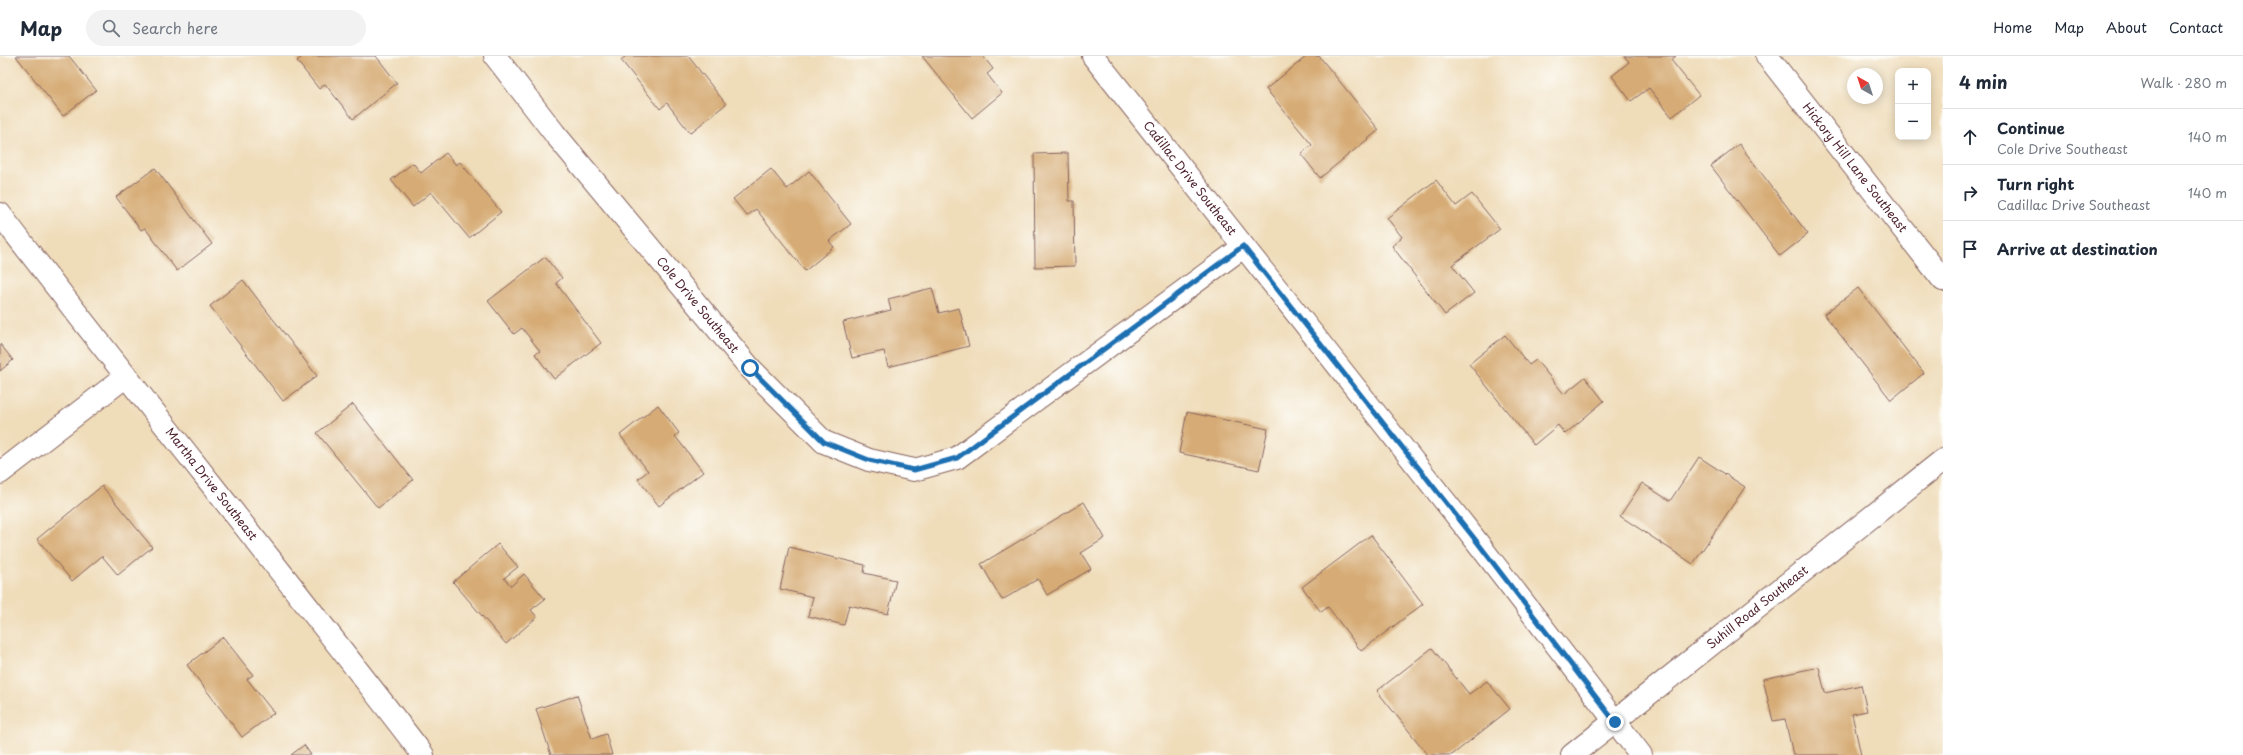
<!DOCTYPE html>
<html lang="en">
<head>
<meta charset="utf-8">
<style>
	body { margin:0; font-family:"Playpen Sans",sans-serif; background:#f2f2f3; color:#1f2937 }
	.controls { position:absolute; right:12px; top:12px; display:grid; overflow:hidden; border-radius:8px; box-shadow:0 2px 10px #0003 }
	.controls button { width:36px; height:36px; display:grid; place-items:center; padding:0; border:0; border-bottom:1px solid #e0e1e3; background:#fff; color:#1f2937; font:20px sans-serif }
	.compass { position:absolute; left:1847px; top:12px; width:36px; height:36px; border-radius:50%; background:#fff; box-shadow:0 2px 10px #0003; rotate:321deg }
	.stop { position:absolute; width:12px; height:12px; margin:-9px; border:3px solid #1f6fb2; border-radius:50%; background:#fff }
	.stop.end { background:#1f6fb2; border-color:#fff; box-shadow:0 1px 4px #0008 }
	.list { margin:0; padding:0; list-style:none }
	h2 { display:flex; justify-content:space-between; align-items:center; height:52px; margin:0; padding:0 16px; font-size:17px }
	h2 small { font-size:13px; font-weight:400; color:#747a83 }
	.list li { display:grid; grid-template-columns:26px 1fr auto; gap:12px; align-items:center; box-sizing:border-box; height:56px; padding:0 16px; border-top:1px solid #e0e1e3 }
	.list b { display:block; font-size:15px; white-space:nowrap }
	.list p { margin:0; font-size:13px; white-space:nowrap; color:#747a83 }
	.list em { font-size:13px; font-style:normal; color:#747a83 }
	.icon { flex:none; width:22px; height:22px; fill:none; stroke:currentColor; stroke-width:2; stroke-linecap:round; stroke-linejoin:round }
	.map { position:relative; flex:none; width:1943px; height:699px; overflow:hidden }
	header { display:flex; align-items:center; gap:24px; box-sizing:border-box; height:56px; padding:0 20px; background:#fff; border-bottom:1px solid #e0e1e3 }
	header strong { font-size:19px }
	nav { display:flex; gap:22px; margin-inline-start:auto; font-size:14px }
	.search { width:280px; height:36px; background:#f2f2f3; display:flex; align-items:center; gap:10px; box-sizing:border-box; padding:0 14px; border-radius:22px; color:#747a83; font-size:15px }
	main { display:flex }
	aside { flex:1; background:#fff }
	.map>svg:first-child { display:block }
</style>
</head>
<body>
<header>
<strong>Map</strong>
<div class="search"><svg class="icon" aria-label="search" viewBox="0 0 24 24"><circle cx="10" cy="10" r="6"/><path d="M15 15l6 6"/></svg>Search here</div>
<nav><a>Home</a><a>Map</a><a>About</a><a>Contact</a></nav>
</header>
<main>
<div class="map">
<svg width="1943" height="699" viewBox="0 0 1943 699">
	<rect width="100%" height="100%" fill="#fdfcf7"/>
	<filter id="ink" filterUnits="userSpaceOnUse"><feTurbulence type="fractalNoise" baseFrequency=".025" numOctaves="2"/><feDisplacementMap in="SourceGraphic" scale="8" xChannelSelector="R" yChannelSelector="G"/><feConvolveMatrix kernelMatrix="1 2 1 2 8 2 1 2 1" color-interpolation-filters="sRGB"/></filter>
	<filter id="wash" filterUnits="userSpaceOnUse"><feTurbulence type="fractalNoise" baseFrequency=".012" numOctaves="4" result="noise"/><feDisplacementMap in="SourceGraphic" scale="16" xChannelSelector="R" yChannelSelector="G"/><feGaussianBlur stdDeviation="0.9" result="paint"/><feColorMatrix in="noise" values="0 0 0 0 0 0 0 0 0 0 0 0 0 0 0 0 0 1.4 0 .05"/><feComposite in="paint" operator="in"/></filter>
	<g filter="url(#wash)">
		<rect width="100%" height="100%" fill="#efdcb9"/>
		<g id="blocks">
			<g fill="#d6ab75">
				<polygon points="16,0 69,0 96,34 63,60"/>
				<polygon points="303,0 376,0 397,27 353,63 325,28 319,33 297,5"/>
				<polygon points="626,0 688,0 726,48 690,77 667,47 660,53 621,4"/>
				<polygon points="922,0 983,0 993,13 987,18 1002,37 972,62"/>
				<polygon points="1307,0 1319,0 1379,74 1320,122 1301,98 1312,89 1266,33"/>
				<polygon points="1624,0 1676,0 1671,4 1699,39 1672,61 1649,32 1631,45 1612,20 1629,6"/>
				<polygon points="1739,88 1808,178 1780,200 1711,110"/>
				<polygon points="446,97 456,109 460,106 501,156 469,182 431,136 413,151 391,124 413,107 421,117"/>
				<polygon points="1068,97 1069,145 1074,145 1075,210 1035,211 1034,98"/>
				<polygon points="155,112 212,188 177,215 145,172 141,174 116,141"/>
				<polygon points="771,113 787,133 809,115 851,168 829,185 834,191 805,215 756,153 747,160 733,143"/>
				<polygon points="1436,124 1456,150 1472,138 1500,173 1452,209 1474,237 1445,259 1392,190 1402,181 1387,162"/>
				<polygon points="545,201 562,222 556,227 601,287 554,323 535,298 540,295 522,272 514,278 488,245"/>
				<polygon points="243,224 317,320 283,345 210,250"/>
				<polygon points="932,232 939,257 959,252 969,290 888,311 884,295 852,302 843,266 891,254 888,243"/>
				<polygon points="1858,232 1924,317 1891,344 1824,258"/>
				<polygon points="1505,279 1529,309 1536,304 1564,338 1585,321 1604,345 1565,378 1558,369 1534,389 1469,308"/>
				<polygon points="0,288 13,304 0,315"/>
				<polygon points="353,348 413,424 378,452 317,377"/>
				<polygon points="658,349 679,377 675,380 703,416 659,450 638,423 648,415 620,379"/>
				<polygon points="1187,356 1268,373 1259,414 1179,397"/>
				<polygon points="1699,401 1745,431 1693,508 1620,460 1642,427 1670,445"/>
				<polygon points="102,430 152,491 118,519 102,500 72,525 37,483"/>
				<polygon points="1084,446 1105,482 1081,497 1091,513 1047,539 1038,523 1002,544 981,508"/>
				<polygon points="1371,479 1423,548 1361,595 1328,551 1321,556 1302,531"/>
				<polygon points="498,488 518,511 504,522 511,530 524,518 545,543 531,554 537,561 506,588 453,526"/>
				<polygon points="789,491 865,509 864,517 896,524 888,558 849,549 844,569 808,560 813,541 780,533"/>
				<polygon points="223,581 253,619 247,623 274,657 242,681 187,609"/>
				<polygon points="1432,592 1469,638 1487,625 1510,653 1452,699 1428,699 1377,635"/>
				<polygon points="1819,611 1825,637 1861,629 1867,655 1852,658 1861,699 1793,699 1785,663 1773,665 1763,623"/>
				<polygon points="577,639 592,683 606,678 612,699 551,699 536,653"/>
				<polygon points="304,689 311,699 291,699"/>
			</g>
		</g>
	</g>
	<g filter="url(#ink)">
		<use href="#blocks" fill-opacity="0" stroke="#84615d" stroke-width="1"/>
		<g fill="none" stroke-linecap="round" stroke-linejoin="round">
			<g stroke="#84615d" stroke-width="24">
				<g id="street">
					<path id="s1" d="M 495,0 L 555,78 L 750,312 L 824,386 L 869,404 L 914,414 L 957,402 L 1243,191"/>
					<path id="s2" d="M 1093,0 L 1474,482 L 1641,699"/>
					<path id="s3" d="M 0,158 C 139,340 284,517 423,699"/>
					<polyline points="0,417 125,321"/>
					<path id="s4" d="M 1572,699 L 1943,404"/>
				</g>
			</g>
			<g stroke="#84615d" stroke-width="24">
				<g id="secondary">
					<path id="s5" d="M 1767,0 L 1943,224"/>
				</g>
			</g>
			<use href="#street" stroke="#fff" stroke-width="22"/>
			<use href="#secondary" stroke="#fff" stroke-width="22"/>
		</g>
	</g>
	<g fill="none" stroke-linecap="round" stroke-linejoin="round" filter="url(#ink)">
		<polyline stroke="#1f6fb2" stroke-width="5" points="750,312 824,386 869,404 914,414 957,402 1243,190 1474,482 1615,666"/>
	</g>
	<g text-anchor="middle" stroke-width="3" stroke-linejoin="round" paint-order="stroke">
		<g font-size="12" fill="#4a1f2b" stroke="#fdfcf7">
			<text dy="4" stroke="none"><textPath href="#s5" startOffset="142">Hickory Hill Lane Southeast</textPath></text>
			<text dy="4" stroke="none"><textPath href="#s2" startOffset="156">Cadillac Drive Southeast</textPath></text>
			<text dy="4" stroke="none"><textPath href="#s1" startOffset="321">Cole Drive Southeast</textPath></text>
			<text dy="4" stroke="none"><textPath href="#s3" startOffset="343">Martha Drive Southeast</textPath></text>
			<text dy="4" stroke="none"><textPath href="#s4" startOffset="237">Suhill Road Southeast</textPath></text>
		</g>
	</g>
</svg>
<div class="controls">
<button>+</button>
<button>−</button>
</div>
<svg class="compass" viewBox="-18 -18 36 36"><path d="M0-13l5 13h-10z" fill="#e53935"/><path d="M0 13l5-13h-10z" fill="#747a83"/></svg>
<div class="stop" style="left:750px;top:312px"></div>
<div class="stop end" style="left:1615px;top:666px"></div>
</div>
<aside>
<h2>4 min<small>Walk · 280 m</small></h2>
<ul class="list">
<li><svg class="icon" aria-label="ahead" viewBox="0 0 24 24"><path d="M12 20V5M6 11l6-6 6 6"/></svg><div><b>Continue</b><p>Cole Drive Southeast</p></div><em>140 m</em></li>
<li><svg class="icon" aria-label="right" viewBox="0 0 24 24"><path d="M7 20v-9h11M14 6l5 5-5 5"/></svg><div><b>Turn right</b><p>Cadillac Drive Southeast</p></div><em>140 m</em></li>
<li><svg class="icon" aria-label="arrive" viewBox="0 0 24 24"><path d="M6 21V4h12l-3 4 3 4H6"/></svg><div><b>Arrive at destination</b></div></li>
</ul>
</aside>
</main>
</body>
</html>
